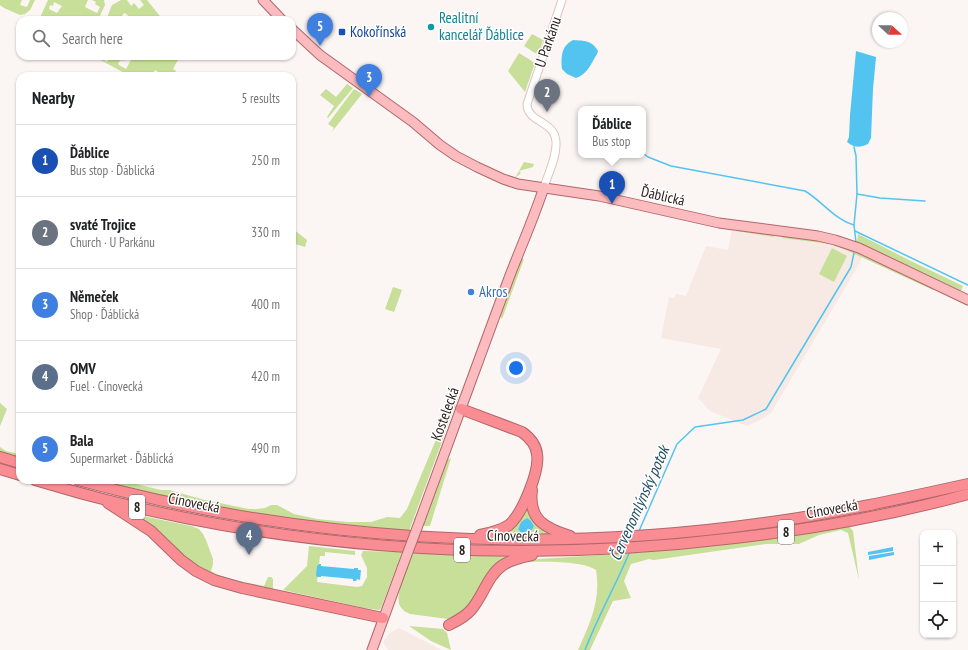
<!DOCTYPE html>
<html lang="en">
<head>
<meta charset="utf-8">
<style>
	body { margin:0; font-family:"PT Sans Narrow",sans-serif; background:#f6f6f6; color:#202124 }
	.controls { position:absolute; right:12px; bottom:12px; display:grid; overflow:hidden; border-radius:8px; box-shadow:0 1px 3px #0004 }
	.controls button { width:36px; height:36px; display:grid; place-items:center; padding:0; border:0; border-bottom:1px solid #e0e0e0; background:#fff; color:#202124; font:20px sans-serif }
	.compass { position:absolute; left:872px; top:12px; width:36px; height:36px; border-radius:50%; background:#fff; box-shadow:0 1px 3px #0004; rotate:111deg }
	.you { position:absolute; left:516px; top:368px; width:14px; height:14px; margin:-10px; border:3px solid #fff; border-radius:50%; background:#1a73e8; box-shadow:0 0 0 6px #1a73e833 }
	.badge { display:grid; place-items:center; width:26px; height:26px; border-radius:50%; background:#db2777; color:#fff; font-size:13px; font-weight:700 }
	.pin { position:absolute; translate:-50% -33px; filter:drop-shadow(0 1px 2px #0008) }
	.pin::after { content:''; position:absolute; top:21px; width:14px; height:12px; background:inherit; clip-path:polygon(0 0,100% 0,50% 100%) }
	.popup { position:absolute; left:578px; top:106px; width:68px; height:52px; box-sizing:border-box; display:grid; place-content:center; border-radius:8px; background:#fff; filter:drop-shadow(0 1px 3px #0005); font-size:13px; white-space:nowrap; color:#757577 }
	.popup b { font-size:15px; color:#202124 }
	.popup::after { content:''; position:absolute; left:50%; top:100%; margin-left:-8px; border:8px solid transparent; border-top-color:#fff }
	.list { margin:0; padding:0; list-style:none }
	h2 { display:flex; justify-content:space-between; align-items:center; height:52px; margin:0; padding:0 16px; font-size:17px }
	h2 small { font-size:13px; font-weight:400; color:#757577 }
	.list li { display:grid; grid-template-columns:26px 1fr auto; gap:12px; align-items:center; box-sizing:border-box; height:72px; padding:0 16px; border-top:1px solid #e0e0e0 }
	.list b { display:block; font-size:15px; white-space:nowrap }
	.list p { margin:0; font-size:13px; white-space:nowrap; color:#757577 }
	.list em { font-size:13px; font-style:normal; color:#757577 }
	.icon { flex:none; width:22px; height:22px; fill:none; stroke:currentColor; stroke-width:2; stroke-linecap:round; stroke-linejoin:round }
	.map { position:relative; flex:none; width:968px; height:650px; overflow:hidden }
	.search { position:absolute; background:#fff; box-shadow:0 1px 3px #0004; left:16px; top:16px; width:280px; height:44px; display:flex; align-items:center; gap:10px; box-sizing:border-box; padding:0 14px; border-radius:12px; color:#757577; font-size:15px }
	.panel { position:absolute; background:#fff; box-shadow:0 1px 3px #0004; left:16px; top:72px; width:280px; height:412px; border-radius:12px }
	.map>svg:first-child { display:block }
</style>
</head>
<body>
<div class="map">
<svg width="968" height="650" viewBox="0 0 968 650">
	<rect width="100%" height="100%" fill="#fbf6f4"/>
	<g fill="#f7e9e4">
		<polygon points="732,228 838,243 864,253 858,266 771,413 760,420 747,426 710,411 698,398 721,349 661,338 669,297 674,298 676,294 686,296 706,246 728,250"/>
		<polygon points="399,628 442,650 388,650 383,642 390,633"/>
	</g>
	<g fill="#c7df98" fill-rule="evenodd">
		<polygon points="0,0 22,0 20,5 27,7 30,0 35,0 30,10 25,14 20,15 4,8 0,5"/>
		<path d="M 48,0 L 88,0 L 85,7 L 97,13 L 100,7 L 95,4 L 96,2 L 92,0 L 104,0 L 105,5 L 98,20 L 39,20 ZM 54,2 L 62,6 L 57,13 L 49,9 L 50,5 L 53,6 Z"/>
		<polygon points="121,0 127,0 131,6 134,3 139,9 144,5 140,0 147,0 163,20 130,20 126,18 128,15 124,13 119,20 106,20 112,5"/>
		<polygon points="532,34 543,40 539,53 535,53 524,46"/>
		<polygon points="519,53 535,63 525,92 508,71"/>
		<path d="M 93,56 L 97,56 L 107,62 L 110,56 L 184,56 L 183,59 L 179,58 L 173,69 L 176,71 L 173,76 L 161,76 L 162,74 L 155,70 L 151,76 L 130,76 ZM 126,57 L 131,60 L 126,69 L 119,65 L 118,63 L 121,60 L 124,61 Z"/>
		<polygon points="347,84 353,88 328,118 327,117 334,106 320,95 326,89 336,97"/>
		<polygon points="354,89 362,94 331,133 334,128 328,124"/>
		<polygon points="524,162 534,164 533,167 519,171 521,173 515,178"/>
		<polygon points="293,229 307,240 305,247 292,243"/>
		<polygon points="737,230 773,234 774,237 736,231"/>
		<polygon points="858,234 913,262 963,286 961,291 857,242"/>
		<polygon points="785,235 829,242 830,244 782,238"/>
		<polygon points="838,243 935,287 933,290 835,245"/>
		<polygon points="832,248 847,256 834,282 819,274"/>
		<polygon points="521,258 524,259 502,319 499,314"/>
		<polygon points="393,287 402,290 394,312 385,309"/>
		<path d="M 458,398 L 409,531 C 365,526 321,522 276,517 C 216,509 156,495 97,480 L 119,480 L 161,490 L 169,490 L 205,500 L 249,509 L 257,509 L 265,508 L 271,505 L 277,505 L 294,514 L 317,519 L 348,522 L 371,522 L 387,517 L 400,518 L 407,509 L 450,406 Z"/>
		<polygon points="0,403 7,409 0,426"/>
		<polygon points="0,447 6,451 20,454 20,458 0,452"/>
		<polygon points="451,458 430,526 422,526 447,460"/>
		<path d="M 527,505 L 534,522 L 548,534 L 499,535 ZM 531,521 L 534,526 L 532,530 L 521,533 L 518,529 L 521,522 Z"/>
		<path d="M 138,515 L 191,526 L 199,529 L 203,534 L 206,540 L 213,559 L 213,564 L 211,571 C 222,579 250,583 264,586 L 268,577 L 271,577 L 273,579 L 273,591 L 242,584 L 203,571 L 180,555 Z"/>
		<path d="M 849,526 L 853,531 L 859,580 L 848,533 L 841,530 L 819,535 L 799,544 L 766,544 L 654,560 L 649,559 L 631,564 L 624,581 L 631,598 L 613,601 L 590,650 L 578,650 C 590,623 601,601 596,570 C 580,560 541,562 521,562 L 524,560 L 646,552 L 725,544 Z"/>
		<polygon points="309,546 355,551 355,555 325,552 325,556 320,556 317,582 357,587 362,586 367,577 367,568 361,555 363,551 402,552 381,608 379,610 364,608 283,590 307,566"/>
		<path d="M 414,552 L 500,556 L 507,557 L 492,568 L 468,609 L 458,616 L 448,619 L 410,614 C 406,612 403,611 400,606 C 394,595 409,564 414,552 Z"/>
		<polygon points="409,626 443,629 447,633 451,650 431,641"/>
	</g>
	<g fill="#53c4f0">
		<path d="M 573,40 C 584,41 592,40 598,51 L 597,54 C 592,62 587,75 576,78 L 567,74 L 562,69 C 561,57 561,46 573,40 Z"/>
		<path d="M 856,51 L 876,57 L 873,89 L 871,138 L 868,144 C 859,148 855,148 847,142 L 849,137 L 850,115 Z"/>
		<polygon points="527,518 531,521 534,526 532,530 521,533 518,529 521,522"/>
		<polygon points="893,547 893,551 868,555 868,552"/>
		<polygon points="894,552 894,555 869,560 869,556"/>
		<polygon points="319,564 321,564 321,566 354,569 354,568 358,568 358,570 361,570 360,580 357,579 356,581 353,581 353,579 321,576 321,577 317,577 316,575 317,566"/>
	</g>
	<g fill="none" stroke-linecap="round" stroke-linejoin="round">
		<g stroke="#53c4f0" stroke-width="1.5">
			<polyline points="854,147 856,156 857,194 854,225 856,242"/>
			<path d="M 643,153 L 648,157 L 671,166 L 805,191 C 822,201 835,220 854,225"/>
			<polyline points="857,194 880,198 925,201"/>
			<polyline points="855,231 968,285"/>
			<polyline points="639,531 677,444 695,427 743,420 766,409 851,267 854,253"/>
			<path d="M 585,650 C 598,616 616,585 630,551"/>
		</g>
		<g stroke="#dfc5bc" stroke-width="9">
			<path id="minor" d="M 544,187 C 548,174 557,157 556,142 C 555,120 527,123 527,104 L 562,0"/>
		</g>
		<g stroke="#b1676a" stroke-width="11">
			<g id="major">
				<polyline points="263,0 282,20"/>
				<polyline points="292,29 320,55 413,122 440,145 456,156 477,167 503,179 518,184 599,196 719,223 818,236 835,240 859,248 968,300"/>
				<path d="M 420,520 C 449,442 477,364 506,286 C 518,253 533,221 544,187"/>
				<polyline points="372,650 402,568"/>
			</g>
		</g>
		<g stroke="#b1676a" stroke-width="12">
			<g id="highway">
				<path d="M 461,409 L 522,432 C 529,437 536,445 537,454 C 540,471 522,514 509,525 C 500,531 490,533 480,535"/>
				<polyline points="0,457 20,463"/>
				<polyline points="0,469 20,475"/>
				<path d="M 35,480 C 260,549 502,566 735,538 C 814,529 892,515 968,494"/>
				<path d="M 78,480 C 300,541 535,555 764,523 C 832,514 900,499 968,484"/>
				<path d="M 532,490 C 528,520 545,528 570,536"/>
				<polyline points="108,503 151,531 181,560 196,571 214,580 242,588 383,618"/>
				<path d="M 449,625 C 457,621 465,617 471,610 C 483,596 488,575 503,565 C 512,559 522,557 532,555"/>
			</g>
		</g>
		<use href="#minor" stroke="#fff" stroke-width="7"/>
		<use href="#major" stroke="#fcbbbe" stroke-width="9"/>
		<use href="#highway" stroke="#fa8d93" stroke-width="10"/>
		<g stroke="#b1676a" stroke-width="11" stroke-linecap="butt">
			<polyline id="major-bridge" points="402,568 420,520"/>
		</g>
		<use href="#major-bridge" stroke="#fcbbbe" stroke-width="9"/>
	</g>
	<circle fill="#0f9aa8" stroke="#fff" stroke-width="1.5" cx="431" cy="27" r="4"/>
	<rect fill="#1a4fb4" stroke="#fff" stroke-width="1.5" x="338" y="28" width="8" height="8" rx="2"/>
	<circle fill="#3f7fe0" stroke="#fff" stroke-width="1.5" cx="471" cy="292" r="4"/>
	<g text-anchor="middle" stroke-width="3" stroke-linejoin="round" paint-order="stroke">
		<g fill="#fff" stroke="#6a6461" stroke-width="1">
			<rect x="129" y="495" width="16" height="24" rx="3"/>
			<rect x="778" y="520" width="16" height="24" rx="3"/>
			<rect x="454" y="538" width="16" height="24" rx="3"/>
		</g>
		<g font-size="14" font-weight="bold" fill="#2a211d">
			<text x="137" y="512">8</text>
			<text x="786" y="537">8</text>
			<text x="462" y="555">8</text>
		</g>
		<g font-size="15" fill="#0d838f" stroke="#fff" text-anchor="start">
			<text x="439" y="23">Realitní<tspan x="439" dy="17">kancelář Ďáblice</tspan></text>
		</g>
		<g font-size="15" fill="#164399" stroke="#fff" text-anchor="start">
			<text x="350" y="37">Kokořínská</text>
		</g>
		<g font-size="15" fill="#2a211d" stroke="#fff">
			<text transform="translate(548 42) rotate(-71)" y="5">U Parkánu</text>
			<text transform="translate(663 196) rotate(13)" y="5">Ďáblická</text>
			<text transform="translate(445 414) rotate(-70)" y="5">Kostelecká</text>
			<text transform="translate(194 503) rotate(11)" y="5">Cínovecká</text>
			<text transform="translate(832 509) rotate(-10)" y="5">Cínovecká</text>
			<text transform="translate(513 536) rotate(1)" y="5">Cínovecká</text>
		</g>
		<g font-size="15" fill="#366cbe" stroke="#fff" text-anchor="start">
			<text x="479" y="297">Akros</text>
		</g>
		<g font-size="16" font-style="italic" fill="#215062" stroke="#fff">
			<text transform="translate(639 503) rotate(-66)" y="6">Červenomlýnský potok</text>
		</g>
	</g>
</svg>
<div class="controls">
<button>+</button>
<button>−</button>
<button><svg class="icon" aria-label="locate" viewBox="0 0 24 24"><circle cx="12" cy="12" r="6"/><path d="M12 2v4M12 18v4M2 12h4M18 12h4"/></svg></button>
</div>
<svg class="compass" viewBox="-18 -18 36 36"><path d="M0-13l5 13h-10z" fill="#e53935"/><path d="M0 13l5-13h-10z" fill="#757577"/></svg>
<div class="you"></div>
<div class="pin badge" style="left:612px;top:204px;background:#1a4fb4">1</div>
<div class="popup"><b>Ďáblice</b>Bus stop</div>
<div class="pin badge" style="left:547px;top:112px;background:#6b7280">2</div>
<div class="pin badge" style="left:369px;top:97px;background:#3f7fe0">3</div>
<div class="pin badge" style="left:249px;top:555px;background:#5c6f8a">4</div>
<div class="pin badge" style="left:320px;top:46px;background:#3f7fe0">5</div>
<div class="search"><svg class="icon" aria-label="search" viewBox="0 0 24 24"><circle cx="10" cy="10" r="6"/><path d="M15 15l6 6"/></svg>Search here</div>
<section class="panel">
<h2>Nearby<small>5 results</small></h2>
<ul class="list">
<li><span class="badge" style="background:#1a4fb4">1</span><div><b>Ďáblice</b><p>Bus stop · Ďáblická</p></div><em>250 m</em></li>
<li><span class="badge" style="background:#6b7280">2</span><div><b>svaté Trojice</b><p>Church · U Parkánu</p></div><em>330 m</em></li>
<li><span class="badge" style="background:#3f7fe0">3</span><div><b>Němeček</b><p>Shop · Ďáblická</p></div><em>400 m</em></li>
<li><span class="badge" style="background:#5c6f8a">4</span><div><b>OMV</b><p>Fuel · Cínovecká</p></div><em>420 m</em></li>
<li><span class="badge" style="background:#3f7fe0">5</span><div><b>Bala</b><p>Supermarket · Ďáblická</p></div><em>490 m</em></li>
</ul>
</section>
</div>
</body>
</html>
